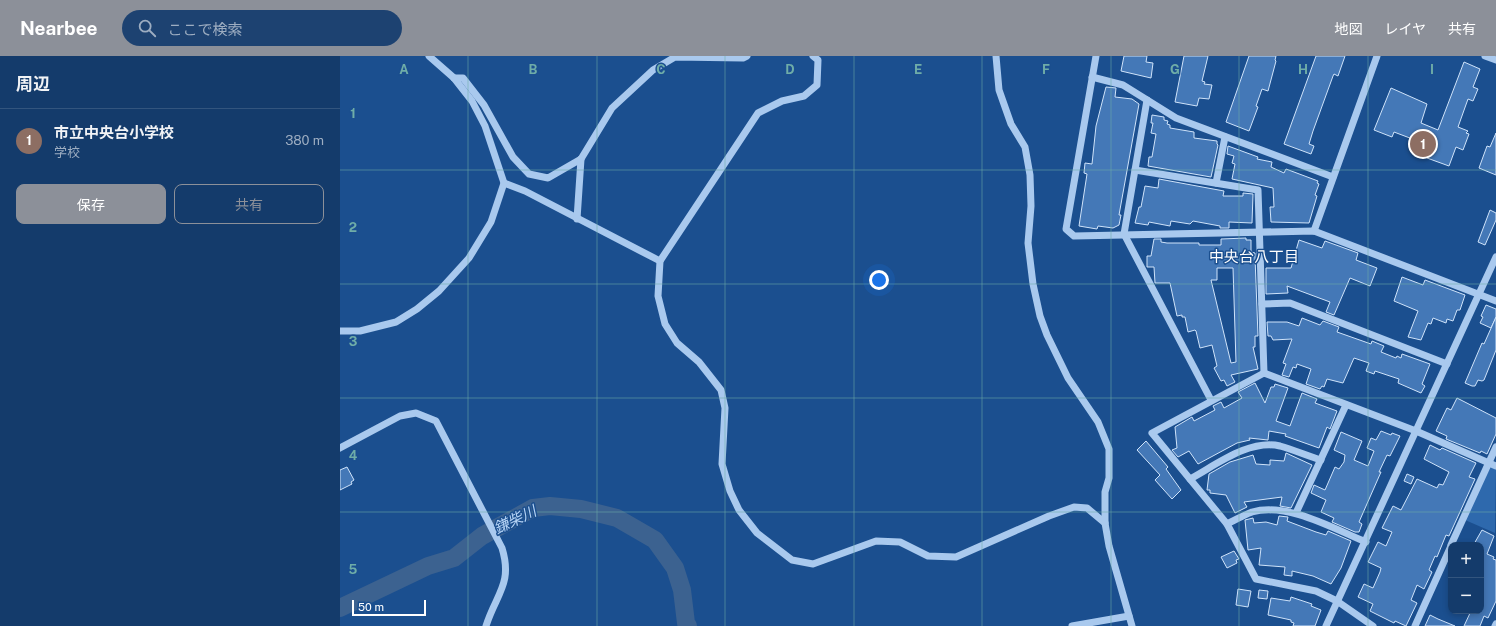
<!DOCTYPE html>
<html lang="ja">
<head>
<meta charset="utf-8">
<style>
	body { margin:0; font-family:"Public Sans","Noto Sans JP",sans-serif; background:#1d4271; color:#f1f3f6 }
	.controls { position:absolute; right:12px; bottom:12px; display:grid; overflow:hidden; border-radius:8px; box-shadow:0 2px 6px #0003 }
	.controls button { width:36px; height:36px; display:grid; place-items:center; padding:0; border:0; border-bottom:1px solid #33557e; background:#143b6b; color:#f1f3f6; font:20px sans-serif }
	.scale { position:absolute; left:12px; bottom:10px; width:74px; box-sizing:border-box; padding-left:4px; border:2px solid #fff; border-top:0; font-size:11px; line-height:14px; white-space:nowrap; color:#fff; -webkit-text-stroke:3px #1b4f8f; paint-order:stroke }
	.you { position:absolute; left:539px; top:224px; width:14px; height:14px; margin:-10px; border:3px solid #fff; border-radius:50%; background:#1a73e8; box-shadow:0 0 0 6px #1a73e833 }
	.badge { display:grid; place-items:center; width:26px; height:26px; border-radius:50%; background:#8c9099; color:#fff; font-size:13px; font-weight:700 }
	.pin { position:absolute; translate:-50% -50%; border:2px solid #fff; box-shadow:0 1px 4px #0006 }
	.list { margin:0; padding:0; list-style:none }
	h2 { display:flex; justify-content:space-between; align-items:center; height:52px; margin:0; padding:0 16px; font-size:17px }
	h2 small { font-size:13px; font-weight:400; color:#9dadc1 }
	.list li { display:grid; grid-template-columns:26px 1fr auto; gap:12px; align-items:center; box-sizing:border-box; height:64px; padding:0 16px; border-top:1px solid #33557e }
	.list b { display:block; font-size:15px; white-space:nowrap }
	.list p { margin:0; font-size:13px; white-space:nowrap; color:#9dadc1 }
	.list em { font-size:13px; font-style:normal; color:#9dadc1 }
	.actions { display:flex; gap:8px; padding:12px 16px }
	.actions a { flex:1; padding:9px 0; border:1px solid #8c9099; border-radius:8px; text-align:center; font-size:14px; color:#8c9099 }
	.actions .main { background:#8c9099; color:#fff }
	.icon { flex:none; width:22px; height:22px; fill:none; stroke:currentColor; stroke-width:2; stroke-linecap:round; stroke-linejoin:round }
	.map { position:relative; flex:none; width:1156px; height:570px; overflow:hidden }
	header { display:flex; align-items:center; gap:24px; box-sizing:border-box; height:56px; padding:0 20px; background:#8c9099; color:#fff }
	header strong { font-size:19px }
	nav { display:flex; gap:22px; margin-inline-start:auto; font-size:14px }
	.search { width:280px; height:36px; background:#1d4271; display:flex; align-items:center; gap:10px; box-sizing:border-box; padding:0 14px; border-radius:22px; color:#9dadc1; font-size:15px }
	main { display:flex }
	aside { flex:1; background:#143b6b }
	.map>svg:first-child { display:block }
</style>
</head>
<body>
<header>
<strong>Nearbee</strong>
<div class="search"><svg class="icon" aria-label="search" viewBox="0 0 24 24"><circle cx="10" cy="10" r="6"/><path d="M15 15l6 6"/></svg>ここで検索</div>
<nav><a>地図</a><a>レイヤ</a><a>共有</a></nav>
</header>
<main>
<aside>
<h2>周辺<small></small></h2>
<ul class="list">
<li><span class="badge" style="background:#8d6e63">1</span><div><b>市立中央台小学校</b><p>学校</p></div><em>380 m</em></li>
</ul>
<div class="actions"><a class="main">保存</a><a>共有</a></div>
</aside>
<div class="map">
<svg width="1156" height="570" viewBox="0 0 1156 570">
	<rect width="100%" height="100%" fill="#1b4f8f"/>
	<polygon fill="#2e69ad" points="1151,410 1156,412 1155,477 1125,464"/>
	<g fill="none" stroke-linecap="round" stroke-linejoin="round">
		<polyline stroke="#3c6290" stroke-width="18" points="0,552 88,510 114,502 142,480 193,452 210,450 241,453 277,462 315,484 335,512 342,534 346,567 348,570"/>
	</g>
	<g fill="#4478b7" stroke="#cfe3fa" fill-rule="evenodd">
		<polygon points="784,0 807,0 806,6 813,7 811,22 781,15"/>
		<polygon points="844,0 868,0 862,25 865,26 864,28 872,29 869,43 859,42 857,50 835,46"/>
		<polygon points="909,0 936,0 935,4 936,5 928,35 922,33 916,50 918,51 909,75 886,66"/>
		<polygon points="976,0 1005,0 998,20 994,18 993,20 973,75 969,88 974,90 971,98 944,88"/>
		<polygon points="1124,6 1140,13 1133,31 1138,33 1133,45 1128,43 1118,71 1128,75 1126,77 1129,78 1123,94 1116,91 1109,110 1087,102 1091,90 1054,76 1052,81 1034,74 1051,32 1087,48 1081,67 1098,74"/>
		<polygon points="766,31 776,32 775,41 792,43 799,48 779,159 781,159 779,169 773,172 758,170 757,173 739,170 747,118 744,117 745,107 752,108 756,70"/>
		<polygon points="812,59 824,61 824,64 828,65 827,68 830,69 830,72 854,76 854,82 877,85 877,88 878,89 871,121 808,110 809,101 812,101 816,78 811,77 813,67 811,67"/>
		<polygon points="1156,77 1156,119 1139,112 1147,90 1150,91"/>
		<polygon points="888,90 918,101 917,103 932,106 931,111 944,117 946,113 978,125 977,127 979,128 975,139 977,140 969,167 931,166 930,151 934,151 933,132 892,123 895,108 892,107 894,100 887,98"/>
		<polygon points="819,123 884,135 883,140 903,140 903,137 913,138 912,167 889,166 889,172 880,172 880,170 853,165 850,168 831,165 830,170 809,166 808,169 795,167 799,151 801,151 805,130 818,132"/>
		<polygon points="1150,154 1156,157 1156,164 1145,189 1138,186"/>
		<path d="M 906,182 L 906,184 L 911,184 L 911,196 L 915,197 L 915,201 L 918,280 L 915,280 L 915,291 L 913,291 L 918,313 L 891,319 L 895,326 L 887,330 L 884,324 L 881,325 L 874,312 L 877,310 L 872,289 L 860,292 L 856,275 L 855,274 L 848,276 L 845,261 L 842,261 L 842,259 L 837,260 L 830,227 L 815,227 L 814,211 L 807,211 L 807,200 L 811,200 L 814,183 L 821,183 L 821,186 L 827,187 L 859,187 L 859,189 L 881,189 L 881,183 ZM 877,212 L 893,212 L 896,306 L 891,307 L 871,224 L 877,224 Z"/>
		<polygon points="959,184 982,192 985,185 1018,197 1016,204 1037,212 1030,230 1010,222 994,259 986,256 990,246 947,230 948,237 926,238 926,212 951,212"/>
		<polygon points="1062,221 1083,229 1085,224 1125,239 1120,254 1117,254 1113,265 1107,263 1106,267 1093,262 1091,268 1088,267 1081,284 1068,281 1078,255 1054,245"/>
		<polygon points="1146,249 1156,253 1156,261 1151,272 1140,267 1143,261 1141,260"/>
		<polygon points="1156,261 1156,294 1144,324 1142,325 1138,324 1135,330 1132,330 1125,327 1142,287 1144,288"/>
		<polygon points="962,262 980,269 983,265 999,271 997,276 1031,288 1032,285 1044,290 1041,296 1056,302 1057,300 1061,302 1062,298 1090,308 1082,328 1085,330 1081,337 1058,327 1059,323 1035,315 1034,318 1026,315 1029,307 1014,302 1003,327 987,323 984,331 982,330 980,333 966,328 971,313 957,308 956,312 953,311 949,321 942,319 946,308 943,307 952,283 933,284 931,280 928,280 927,266 947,266 959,270"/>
		<polygon points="915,327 925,347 931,331 934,331 935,328 948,332 936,365 950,370 962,337 977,343 975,347 997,355 990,373 987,371 979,392 945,380 946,378 929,375 928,384 909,382 910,384 897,387 858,408 849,395 838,401 832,394 837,392 835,371 852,361 854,365 875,354 873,350 881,346 884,352 902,342 898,336"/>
		<polygon points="1117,342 1156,362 1156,378 1147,398 1141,395 1140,397 1106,383 1107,380 1096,375 1107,352 1111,354"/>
		<polygon points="1041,375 1051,379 1052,377 1060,380 1050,400 1047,399 1039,416 1041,416 1019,466 1022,468 1019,476 1015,476 992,466 994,462 981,456 986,444 971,437 974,429 985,434 995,411 999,413 1004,406 1005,399 994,394 1001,376 1022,385 1014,404 1028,410 1034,395 1027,392 1031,382 1036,384"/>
		<polygon points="806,385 828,411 826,413 841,434 832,443 815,424 820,419 797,394"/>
		<polygon points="1090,389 1100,394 1102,392 1136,407 1129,421 1135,423 1109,480 1106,479 1097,501 1095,500 1089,514 1092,516 1084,533 1077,529 1071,544 1077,547 1066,570 1055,565 1054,567 1030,555 1033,548 1018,541 1024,528 1033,532 1040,516 1041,512 1028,506 1038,486 1046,490 1052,476 1042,472 1053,450 1061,454 1077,423 1097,432 1099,428 1103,429 1109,416 1084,403"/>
		<polygon points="946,397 972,409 951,452 940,450 942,441 904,446 907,451 895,457 886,439 870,437 870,434 867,434 869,418 890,406 913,399 916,408 930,409 930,404 944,405"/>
		<polygon points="7,411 14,424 11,426 12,428 0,434 0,414"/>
		<polygon points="1067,418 1074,421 1071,428 1064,425"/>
		<polygon points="939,460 948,461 947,465 976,476 986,479 988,475 1011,485 1001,512 991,528 973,520 952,515 952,520 944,519 945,511 919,509 921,492 908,494 905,464 913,462 914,467 926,466 937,469"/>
		<polygon points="1142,474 1154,480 1147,498 1154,501 1153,503 1156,504 1156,545 1148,562 1144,560 1140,570 1124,570 1131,555 1141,555 1141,489 1134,488"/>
		<polygon points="894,495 899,503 896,504 897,507 887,512 881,501"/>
		<polygon points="898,533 911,535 908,551 896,549"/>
		<polygon points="919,534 928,535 927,543 918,542"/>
		<polygon points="951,541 972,548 971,550 981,554 975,570 953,570 954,567 951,566 951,564 928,559 931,542 950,545"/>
		<polygon points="1090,559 1098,563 1115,570 1085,570"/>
	</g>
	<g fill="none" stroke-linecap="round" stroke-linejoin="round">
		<g stroke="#a9c9ee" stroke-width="7">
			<polyline points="473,0 478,4 477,29 464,40 442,45 418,57 320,205 318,240 325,268 337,287 359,306 381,334 385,352 382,408 390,435 399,454 417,477 452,504 473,508 536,485 560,486 588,500 616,501 709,460 734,451 747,452 765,467"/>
			<polyline points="656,0 659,34 671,68 685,91 690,119 691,150 688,187 693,228 700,260 707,279 728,322 758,366 769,393 769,422 765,436 765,467 769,490 792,570"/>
			<polyline points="756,0 726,173 734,180 974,175 1156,245"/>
			<polyline points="1145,0 1156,4"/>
			<polyline points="752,21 783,29 836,62 993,121"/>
			<polyline points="114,22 123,22 144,49 173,101 189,118 208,122 241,103 272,52 313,14 335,1 403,2 407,0"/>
			<polyline points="807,44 784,178 871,344"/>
			<polyline points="795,114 918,134 924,317"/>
			<polyline points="164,127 185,135 320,205"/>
			<polyline points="876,127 885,81"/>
			<polyline points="237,163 241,103"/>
			<polyline points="974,175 1037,0"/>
			<polyline points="922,248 950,247 1107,308"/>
			<polyline points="0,275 20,275 56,266 77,253 99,235 129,202 151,166 164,127 145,70 132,45 114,22 89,0"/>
			<path d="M 0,392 L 60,360 L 76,357 L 96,365 L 162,492 C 173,528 156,538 146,570"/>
			<path d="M 850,423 C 876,409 909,383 940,390 C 954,394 968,400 981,404"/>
			<polyline points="956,457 1006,349"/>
			<path d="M 887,468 C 895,464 904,459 912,456 C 948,446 994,473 1026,486"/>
			<polyline points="1111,489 1156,391"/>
			<polyline points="732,570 789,560"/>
			<polyline points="986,570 1156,201"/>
			<polyline points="1033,570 997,545 976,535 916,523 887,468 812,377 924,317 1076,375 1156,410"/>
			<polyline points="1075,570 1111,490"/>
			<polyline points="1155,570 1156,568"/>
		</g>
	</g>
	<path fill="none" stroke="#6fada8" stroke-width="1" stroke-opacity="0.55" d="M 128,0 L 128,570M 257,0 L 257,570M 385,0 L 385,570M 514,0 L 514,570M 642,0 L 642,570M 771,0 L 771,570M 899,0 L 899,570M 1028,0 L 1028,570M 0,114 L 1156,114M 0,228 L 1156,228M 0,342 L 1156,342M 0,456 L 1156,456"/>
	<g text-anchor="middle" stroke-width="3" stroke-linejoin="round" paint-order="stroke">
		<g font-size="15" fill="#fff" stroke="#1b4f8f">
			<text x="914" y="206">中央台八丁目</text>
		</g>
		<g font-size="15" font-style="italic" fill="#b5d3f5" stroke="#1b4f8f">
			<text transform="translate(175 464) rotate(-26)" y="5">鎌柴川</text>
		</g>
	</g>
	<g font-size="13" text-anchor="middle" font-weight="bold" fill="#6fada8" stroke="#1b4f8f" stroke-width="3" stroke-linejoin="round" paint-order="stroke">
		<text x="64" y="18">A</text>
		<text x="193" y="18">B</text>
		<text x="321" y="18">C</text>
		<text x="450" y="18">D</text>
		<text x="578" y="18">E</text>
		<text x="706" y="18">F</text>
		<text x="835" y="18">G</text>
		<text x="963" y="18">H</text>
		<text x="1092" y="18">I</text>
		<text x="13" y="62">1</text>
		<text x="13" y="176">2</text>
		<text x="13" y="290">3</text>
		<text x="13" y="404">4</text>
		<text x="13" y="518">5</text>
	</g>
</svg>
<div class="controls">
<button>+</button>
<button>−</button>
</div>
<div class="scale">50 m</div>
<div class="you"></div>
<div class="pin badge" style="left:1083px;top:88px;background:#8d6e63">1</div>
</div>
</main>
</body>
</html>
